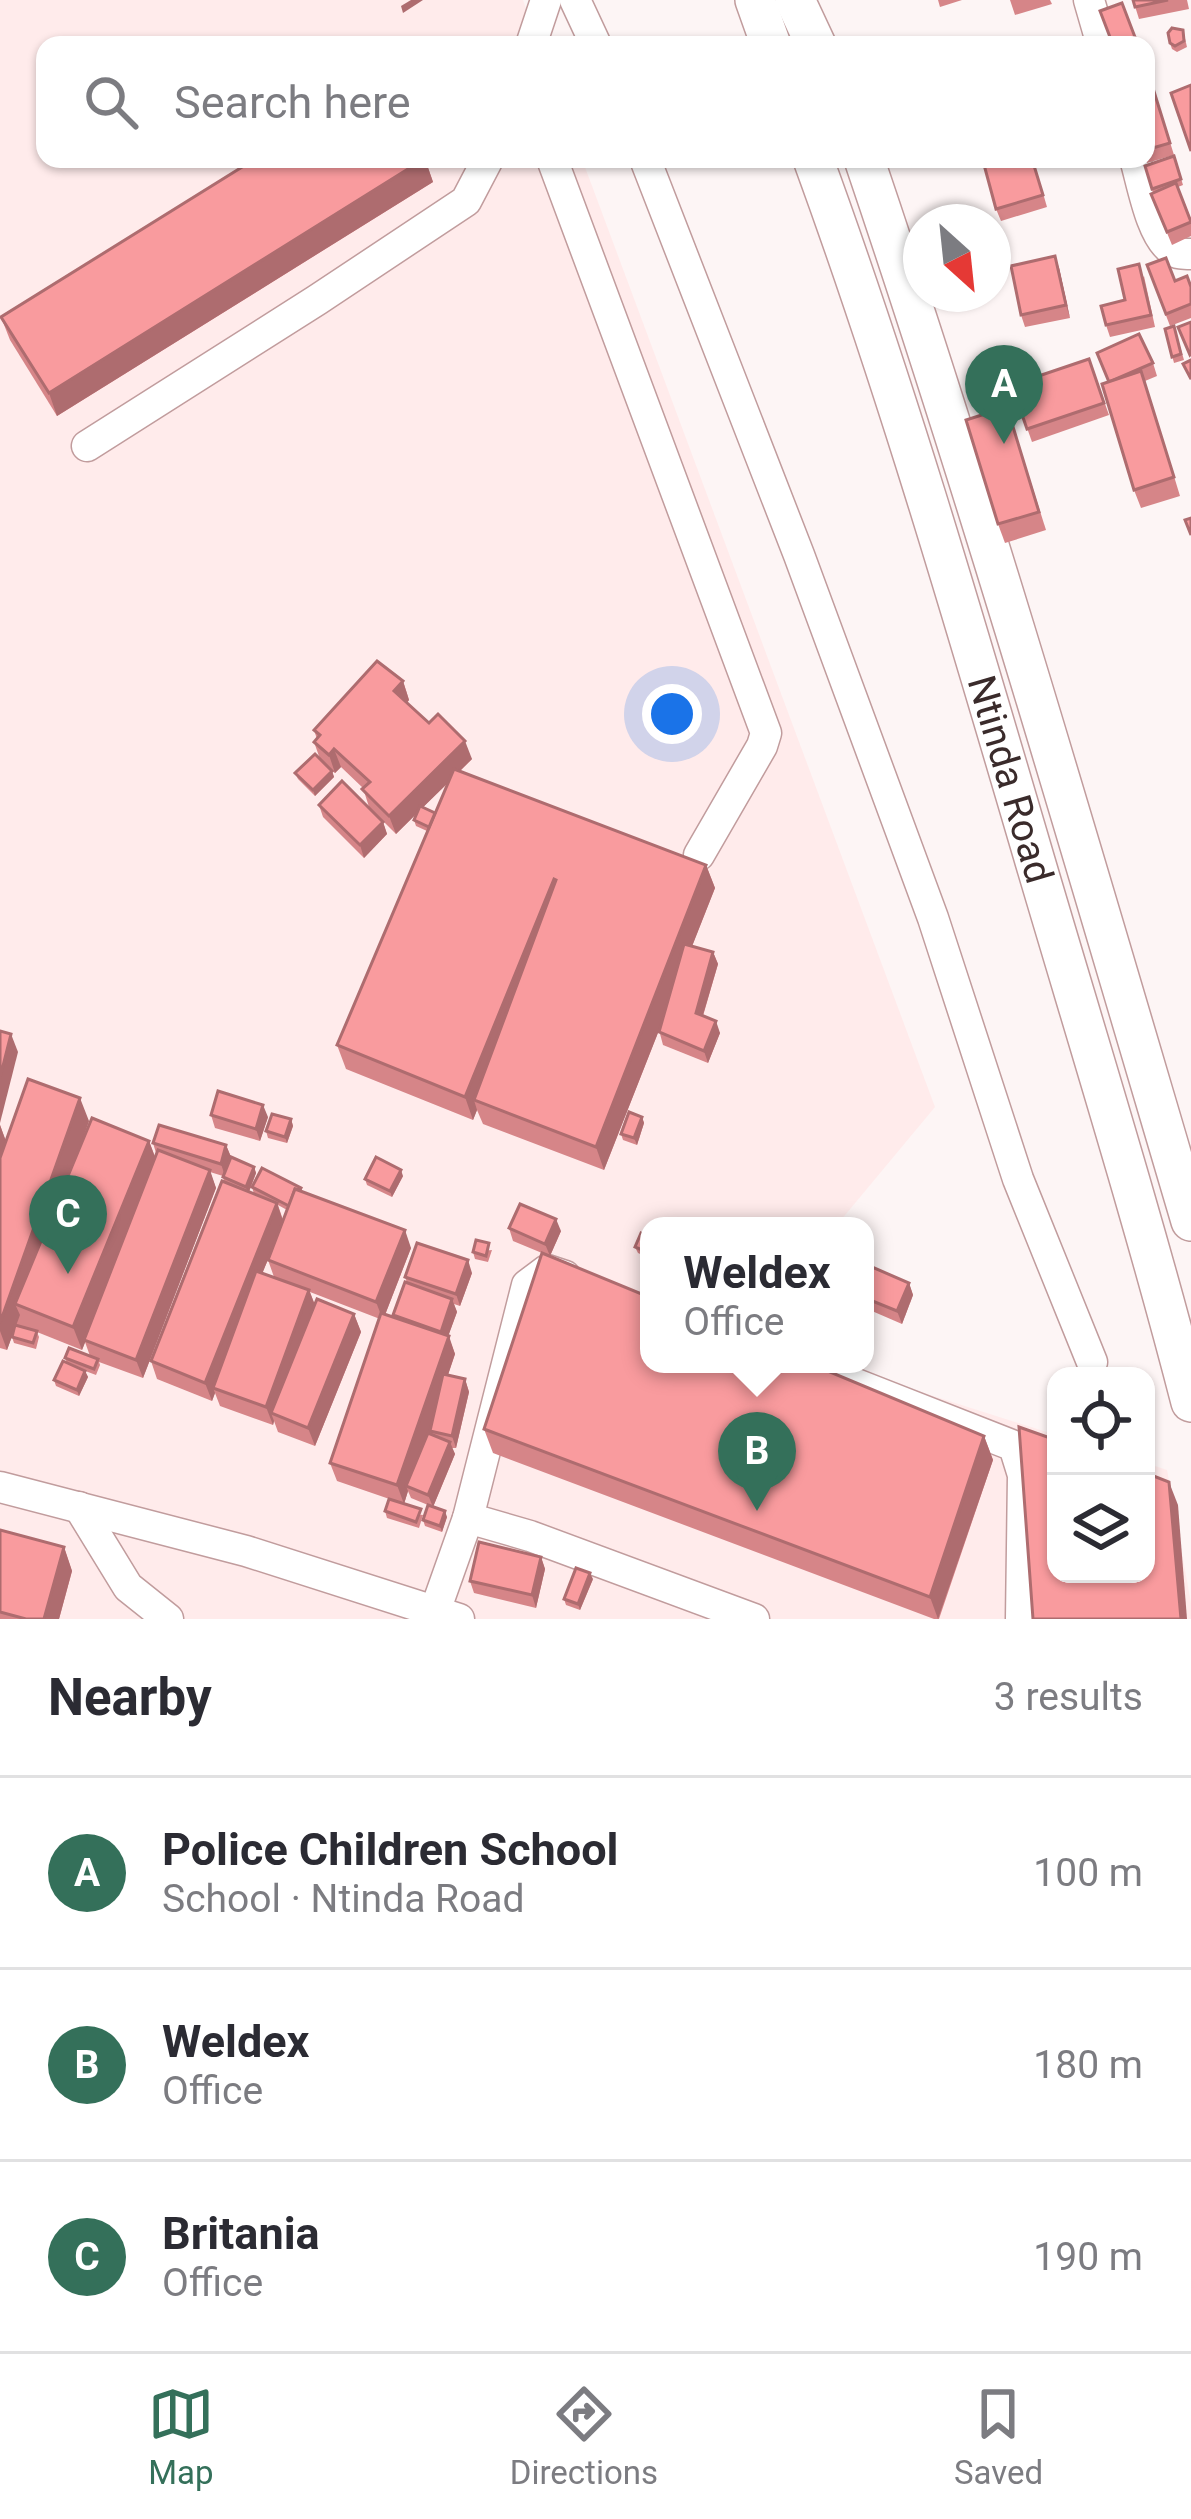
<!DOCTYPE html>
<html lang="en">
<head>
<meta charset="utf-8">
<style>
	body { margin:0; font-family:Roboto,sans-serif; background:#f7f7f7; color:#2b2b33 }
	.controls { position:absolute; right:36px; bottom:36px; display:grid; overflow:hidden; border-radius:24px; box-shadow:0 3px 9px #0004 }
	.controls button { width:108px; height:108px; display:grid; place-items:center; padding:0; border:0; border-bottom:3px solid #e1e1e2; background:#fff; color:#2b2b33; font:60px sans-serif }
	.compass { position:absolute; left:903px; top:204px; width:108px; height:108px; border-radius:50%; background:#fff; box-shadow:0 3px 9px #0004; rotate:153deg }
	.you { position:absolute; left:672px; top:714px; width:42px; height:42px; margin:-30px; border:9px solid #fff; border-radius:50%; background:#1a73e8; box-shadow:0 0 0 18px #1a73e833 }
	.badge { display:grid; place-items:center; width:78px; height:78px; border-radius:50%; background:#34705a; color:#fff; font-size:39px; font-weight:700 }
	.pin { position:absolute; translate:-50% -99px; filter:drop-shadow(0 3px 6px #0008) }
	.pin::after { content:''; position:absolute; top:63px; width:42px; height:36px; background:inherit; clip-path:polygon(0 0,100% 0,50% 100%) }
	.popup { position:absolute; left:640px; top:1217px; width:234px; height:156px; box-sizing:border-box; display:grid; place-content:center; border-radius:24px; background:#fff; filter:drop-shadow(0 3px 9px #0005); font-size:39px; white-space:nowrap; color:#7c7c81 }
	.popup b { font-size:45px; color:#2b2b33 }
	.popup::after { content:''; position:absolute; left:50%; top:100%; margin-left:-24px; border:24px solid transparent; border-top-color:#fff }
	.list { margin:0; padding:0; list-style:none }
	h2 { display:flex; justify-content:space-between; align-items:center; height:156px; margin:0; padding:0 48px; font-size:51px }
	h2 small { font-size:39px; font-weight:400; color:#7c7c81 }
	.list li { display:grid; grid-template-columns:78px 1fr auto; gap:36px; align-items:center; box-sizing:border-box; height:192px; padding:0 48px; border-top:3px solid #e1e1e2 }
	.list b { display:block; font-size:45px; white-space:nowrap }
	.list p { margin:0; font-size:39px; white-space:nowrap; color:#7c7c81 }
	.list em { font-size:39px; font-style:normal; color:#7c7c81 }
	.icon { flex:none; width:66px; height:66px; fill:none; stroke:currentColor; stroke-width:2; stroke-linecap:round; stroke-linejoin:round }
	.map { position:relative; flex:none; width:1191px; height:1619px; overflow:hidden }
	.search { position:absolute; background:#fff; box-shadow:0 3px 9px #0004; left:36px; right:36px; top:36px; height:132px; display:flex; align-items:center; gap:30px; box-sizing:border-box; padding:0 42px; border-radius:24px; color:#7c7c81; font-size:45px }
	.sheet { height:732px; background:#fff }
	nav { display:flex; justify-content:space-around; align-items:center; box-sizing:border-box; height:168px; border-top:3px solid #e1e1e2; background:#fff; font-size:33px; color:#7c7c81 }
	nav a { display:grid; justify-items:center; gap:6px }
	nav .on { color:#34705a }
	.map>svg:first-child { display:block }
</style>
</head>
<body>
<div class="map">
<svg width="1191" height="1619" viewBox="0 0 1191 1619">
	<rect width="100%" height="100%" fill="#fdf5f5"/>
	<polygon fill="#ffebeb" points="0,0 523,0 539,45 45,45 45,159 582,159 935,1107 836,1226 649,1226 649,1364 833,1364 1056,1435 1056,1574 1146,1574 1146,1463 1167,1470 1191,1603 1191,1619 0,1619"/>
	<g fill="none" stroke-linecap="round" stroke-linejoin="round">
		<g stroke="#c19c9d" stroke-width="33">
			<g id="minor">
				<polyline points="575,0 596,45"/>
				<polyline points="1089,0 1102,45"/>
				<polyline points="531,45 546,0"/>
				<polyline points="552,159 766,733 762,746 699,855"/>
				<polyline points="645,159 799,555 933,918 1018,1179 1092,1362"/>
				<path d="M 1135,159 C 1142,182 1151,237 1172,250 C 1177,254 1184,254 1191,254"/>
				<polyline points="87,446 317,300 466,201 488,159"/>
				<polyline points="565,1276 547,1270 527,1285 468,1518 530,1536 754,1619"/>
				<polyline points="805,1364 1014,1446 1023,1475 1021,1619"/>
				<polyline points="0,1487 246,1551 459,1619"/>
				<polyline points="79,1507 128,1587 168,1619"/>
				<polyline points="435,1611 468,1518"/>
			</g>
		</g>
		<g stroke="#c19c9d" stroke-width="42">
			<g id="major">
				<polyline points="755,0 771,45"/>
				<polyline points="795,0 816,45"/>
				<path id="s1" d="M 813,159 C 897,389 966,626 1035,861 C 1088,1041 1144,1220 1191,1402"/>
				<path d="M 864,159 C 983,510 1086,866 1191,1221"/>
			</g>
		</g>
		<use href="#minor" stroke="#fff" stroke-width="30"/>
		<use href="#major" stroke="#fff" stroke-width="39"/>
	</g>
	<g fill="#d68588" fill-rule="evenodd">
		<polygon points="938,0 962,0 940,7"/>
		<polygon points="1010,0 1050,0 1052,4 1015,15"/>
		<polygon points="1133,0 1187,0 1189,9 1139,19"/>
		<polygon points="1183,30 1187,47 1177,52 1172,49 1170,43"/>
		<polygon points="1152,85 1174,155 1147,163 1146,159 1146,86"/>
		<polygon points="1174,156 1183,185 1178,187 1191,219 1191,236 1172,245 1151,194 1153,193 1145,166"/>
		<polygon points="425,159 433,182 57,416 10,340 1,317"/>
		<polygon points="1033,159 1047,207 1001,221 996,209"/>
		<polygon points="1147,265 1175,281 1191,287 1191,318 1170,326"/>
		<polygon points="1059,268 1070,318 1025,327 1021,315"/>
		<polygon points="1144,276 1155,327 1110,337 1106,325"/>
		<polygon points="1174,326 1184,360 1174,363 1165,329"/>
		<polygon points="1089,359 1109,415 1032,442 1012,385"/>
		<polygon points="1153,363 1157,376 1145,381 1180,496 1141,508 1134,490 1108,382"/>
		<polygon points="1007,407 1046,530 1005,543 998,524"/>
		<path d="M 403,681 L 409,700 L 407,703 L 472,759 L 460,771 L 706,865 L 715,888 L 692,946 L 713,952 L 718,964 L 703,1016 L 720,1033 L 708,1063 L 663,1045 L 659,1030 L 604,1170 L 483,1124 L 477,1110 L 473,1120 L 346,1069 L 337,1045 L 427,831 L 416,826 L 414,820 L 417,813 L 396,834 L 369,807 L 363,788 L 341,767 L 335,773 L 332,771 L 334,777 L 315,796 L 298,779 L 295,773 L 320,759 L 314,742 L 317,739 L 314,730 ZM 448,783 L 435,813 L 423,807 Z"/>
		<polygon points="319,805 383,822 387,834 364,858 323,817"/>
		<polygon points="211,1115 268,1117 260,1141 215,1128"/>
		<polygon points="642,1117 644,1123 637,1145 623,1140 621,1134"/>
		<polygon points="291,1119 293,1126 287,1143 268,1138 266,1131"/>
		<path d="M 89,1121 L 78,1151 L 149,1141 L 155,1157 L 156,1153 L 153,1143 L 226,1145 L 231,1157 L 254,1167 L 256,1173 L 249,1192 L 254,1194 L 252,1187 L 301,1188 L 302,1191 L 411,1248 L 385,1315 L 394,1318 L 393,1315 L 407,1283 L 405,1277 L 472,1273 L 460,1306 L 454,1304 L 457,1312 L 448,1336 L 455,1354 L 448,1375 L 465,1379 L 469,1392 L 456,1448 L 452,1448 L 455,1454 L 433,1507 L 447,1517 L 442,1532 L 425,1526 L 423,1520 L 428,1505 L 411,1498 L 408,1491 L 404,1504 L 337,1481 L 330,1463 L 380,1319 L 310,1292 L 315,1305 L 354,1314 L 361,1332 L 315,1446 L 278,1432 L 274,1421 L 273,1425 L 220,1406 L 215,1393 L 212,1401 L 157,1379 L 151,1361 L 224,1182 L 223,1176 L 210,1172 L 216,1188 L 143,1378 L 99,1362 L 100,1365 L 96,1375 L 80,1369 L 85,1371 L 88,1377 L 79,1396 L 56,1386 L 54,1380 L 67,1363 L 65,1358 L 90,1356 L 85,1342 L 82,1350 L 37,1332 L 39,1337 L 36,1349 L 14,1343 L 12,1337 L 13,1333 L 7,1350 L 0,1348 L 0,1125 L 6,1142 ZM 278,1205 L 287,1210 L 283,1220 ZM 268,1260 L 274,1277 L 262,1273 Z"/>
		<polygon points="403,1176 392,1197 367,1185 365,1179"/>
		<polygon points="509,1228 561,1231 550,1256 984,1436 993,1460 939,1619 934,1619 493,1453 484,1429 542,1253 513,1241"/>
		<polygon points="649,1237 649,1258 638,1253 635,1247"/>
		<polygon points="492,1250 488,1262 475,1259 473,1252"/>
		<polygon points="865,1264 909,1283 913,1295 902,1324 865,1308"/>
		<polygon points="385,1511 423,1515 419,1528 387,1518"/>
		<polygon points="0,1530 64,1547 72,1571 59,1619 0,1619"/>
		<polygon points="541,1557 545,1569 536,1608 474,1593 470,1581"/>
		<polygon points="593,1579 580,1610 566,1605 564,1599"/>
	</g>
	<g fill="#ae6c6f">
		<polygon points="411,0 423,0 403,13 401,6"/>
		<polygon points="425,159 433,182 57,416 49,393"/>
		<polygon points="431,159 445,159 434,166"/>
		<polygon points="1055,256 1059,268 1070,318 1066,305"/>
		<polygon points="403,681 409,700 401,709 394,691"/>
		<polygon points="465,741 472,759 396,834 389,816"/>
		<polygon points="334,749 341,767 335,773 329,755"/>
		<polygon points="332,771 334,777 315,796 313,790"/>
		<polygon points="383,822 387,834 364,858 360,845"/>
		<polygon points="706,865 715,888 604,1170 596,1147"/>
		<polygon points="554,879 563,903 474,1100 477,1110 473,1120 465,1097"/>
		<polygon points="713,952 718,964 700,1025 696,1013"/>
		<polygon points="716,1021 720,1033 708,1063 704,1051"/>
		<polygon points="11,1034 18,1052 0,1123 0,1078"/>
		<polygon points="80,1098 89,1121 23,1307 15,1304 20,1315 7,1350 0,1331 0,1323"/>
		<polygon points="263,1105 268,1117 260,1141 256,1129"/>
		<polygon points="642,1117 644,1123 637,1145 634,1138"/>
		<polygon points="291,1119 293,1126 287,1143 285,1137"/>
		<polygon points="0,1125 7,1144 0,1165"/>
		<polygon points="149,1141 158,1165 82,1350 73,1327"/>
		<polygon points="226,1145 231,1157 225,1176 221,1164"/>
		<polygon points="254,1167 256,1173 248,1194 246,1187"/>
		<polygon points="210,1170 216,1188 143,1378 136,1360"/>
		<polygon points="401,1170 403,1176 392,1197 390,1191"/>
		<polygon points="277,1203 283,1221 217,1389 213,1388 215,1393 212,1401 205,1383"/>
		<polygon points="556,1219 561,1231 550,1256 545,1244"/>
		<polygon points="405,1230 411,1248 383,1320 376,1302"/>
		<polygon points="468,1260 472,1273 460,1306 456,1294"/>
		<polygon points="909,1283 913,1295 902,1324 897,1311"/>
		<polygon points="309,1290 316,1308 271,1413 274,1421 273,1425 266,1407"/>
		<polygon points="452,1299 457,1312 445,1345 441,1332"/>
		<polygon points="354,1314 361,1332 315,1446 308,1428"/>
		<polygon points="449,1336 455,1354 410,1487 406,1486 408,1491 404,1504 397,1485"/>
		<polygon points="85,1371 88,1377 79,1396 77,1390"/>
		<polygon points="465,1379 469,1392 456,1448 452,1436"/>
		<polygon points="984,1436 993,1460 938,1619 930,1597"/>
		<polygon points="450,1442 455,1454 433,1507 428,1495"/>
		<polygon points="1169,1482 1178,1505 1187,1619 1181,1619"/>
		<polygon points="445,1511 447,1517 442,1532 440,1526"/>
		<polygon points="64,1547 72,1571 59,1619 44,1619"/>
		<polygon points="541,1557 545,1569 536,1608 532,1595"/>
		<polygon points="590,1573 593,1579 580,1610 578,1604"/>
	</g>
	<g fill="#f99b9e" stroke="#ae6c6f" stroke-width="3">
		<polygon points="1133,0 1168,0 1135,7"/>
		<polygon points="1122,3 1138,45 1113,45 1100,11"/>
		<polygon points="1172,28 1183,30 1184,41 1175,46 1170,43 1168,33"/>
		<polygon points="1152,85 1170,143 1146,150 1146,86"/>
		<polygon points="1191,85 1191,151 1171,93"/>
		<polygon points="1174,156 1181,179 1152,189 1145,166"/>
		<polygon points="255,159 424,159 49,393 1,317"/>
		<polygon points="989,159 1032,159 1043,195 996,209 983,161"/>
		<polygon points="1176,183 1191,222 1167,232 1151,194"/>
		<polygon points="1055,256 1066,305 1021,315 1011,266"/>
		<polygon points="1166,258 1175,281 1187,276 1191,287 1191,304 1166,314 1147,265"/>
		<polygon points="1139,264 1151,315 1106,325 1101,306 1125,300 1118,269"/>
		<polygon points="1191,322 1191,354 1190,355 1178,327"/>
		<polygon points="1174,326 1181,354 1172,357 1165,329"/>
		<polygon points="1139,334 1153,363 1109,382 1097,353"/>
		<polygon points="1089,359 1104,403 1027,429 1012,385"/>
		<polygon points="1191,360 1191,379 1183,364"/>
		<polygon points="1141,371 1174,477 1134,490 1102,384"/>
		<polygon points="1007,407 1039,512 998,524 966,420"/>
		<polygon points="1191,518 1191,535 1185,520"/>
		<polygon points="377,661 403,681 394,691 429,723 438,714 465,741 389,816 362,789 370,782 334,749 329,755 314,742 320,735 314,730"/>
		<polygon points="315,754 332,771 313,790 295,773"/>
		<polygon points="454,769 706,865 596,1147 474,1100 556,880 554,879 465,1097 337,1045"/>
		<polygon points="342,781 383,822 360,845 319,805"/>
		<polygon points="420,806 435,813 429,827 414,820"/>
		<polygon points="684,944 713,952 696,1013 716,1021 704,1051 659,1032"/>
		<polygon points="0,1031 11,1034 0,1078"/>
		<polygon points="28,1079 80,1098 0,1323 0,1158"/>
		<polygon points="218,1091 263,1105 256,1129 211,1115"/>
		<polygon points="629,1112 642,1117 634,1138 621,1134"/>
		<polygon points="272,1114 291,1119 285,1137 266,1131"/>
		<polygon points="92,1118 149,1141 73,1327 15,1304"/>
		<polygon points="159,1125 226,1145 221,1164 153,1143"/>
		<polygon points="158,1150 210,1170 136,1360 84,1340"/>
		<polygon points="231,1157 254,1167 246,1187 223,1177"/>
		<polygon points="376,1157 401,1170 390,1191 365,1179"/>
		<polygon points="262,1168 301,1188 300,1190 295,1189 289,1206 252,1187"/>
		<polygon points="222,1181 277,1203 205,1383 151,1361"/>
		<polygon points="295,1189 405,1230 376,1302 268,1260"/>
		<polygon points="520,1204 556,1219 545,1244 509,1228"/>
		<polygon points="641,1233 649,1237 649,1253 635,1247"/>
		<polygon points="476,1240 489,1243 486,1256 473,1252"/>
		<polygon points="417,1243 468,1260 456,1294 405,1277"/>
		<polygon points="542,1253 649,1297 649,1364 811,1364 984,1436 930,1597 484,1429"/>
		<polygon points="865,1264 909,1283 897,1311 865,1298"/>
		<polygon points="256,1271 309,1290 266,1407 213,1388"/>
		<polygon points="405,1282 452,1299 441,1332 393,1315"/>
		<polygon points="317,1299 354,1314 308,1428 271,1413"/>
		<polygon points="381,1313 449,1336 397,1485 330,1463"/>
		<polygon points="15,1325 37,1331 33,1343 12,1337"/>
		<polygon points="69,1348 98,1359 94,1369 65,1358"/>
		<polygon points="63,1361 85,1371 77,1390 54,1380"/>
		<polygon points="443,1374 465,1379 452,1436 430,1431"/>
		<polygon points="1019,1427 1056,1440 1056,1574 1146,1574 1146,1473 1169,1482 1181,1619 1033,1619"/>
		<polygon points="428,1433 450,1442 428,1495 406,1486"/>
		<polygon points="389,1499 421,1509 416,1522 385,1511"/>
		<polygon points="428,1505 445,1511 440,1526 423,1520"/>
		<polygon points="0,1530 64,1547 44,1619 26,1619 0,1612"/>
		<polygon points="479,1542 541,1557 532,1595 470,1581"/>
		<polygon points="576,1568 590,1573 578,1604 564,1599"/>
	</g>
	<g text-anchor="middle" stroke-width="9" stroke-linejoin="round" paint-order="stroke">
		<g font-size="39" fill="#3a2b2b" stroke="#fff">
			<text dy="14" stroke="none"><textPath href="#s1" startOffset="651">Ntinda Road</textPath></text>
		</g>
	</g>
</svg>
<div class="controls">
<button><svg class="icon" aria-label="locate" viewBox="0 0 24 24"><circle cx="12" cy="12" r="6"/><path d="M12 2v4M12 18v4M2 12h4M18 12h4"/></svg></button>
<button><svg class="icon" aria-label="layers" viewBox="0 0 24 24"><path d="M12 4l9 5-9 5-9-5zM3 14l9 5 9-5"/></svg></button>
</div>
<svg class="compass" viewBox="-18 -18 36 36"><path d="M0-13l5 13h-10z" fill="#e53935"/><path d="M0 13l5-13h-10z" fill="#7c7c81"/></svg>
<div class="you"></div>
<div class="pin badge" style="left:1004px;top:444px">A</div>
<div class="pin badge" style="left:757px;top:1511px">B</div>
<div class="popup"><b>Weldex</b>Office</div>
<div class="pin badge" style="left:68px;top:1274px">C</div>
<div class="search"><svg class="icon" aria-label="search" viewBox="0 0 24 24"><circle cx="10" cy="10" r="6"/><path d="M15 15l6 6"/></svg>Search here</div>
</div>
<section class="sheet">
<h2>Nearby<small>3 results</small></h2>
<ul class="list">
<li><span class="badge">A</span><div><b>Police Children School</b><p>School · Ntinda Road</p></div><em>100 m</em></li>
<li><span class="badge">B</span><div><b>Weldex</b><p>Office</p></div><em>180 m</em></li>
<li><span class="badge">C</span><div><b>Britania</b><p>Office</p></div><em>190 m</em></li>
</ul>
</section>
<nav>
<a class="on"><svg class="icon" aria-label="map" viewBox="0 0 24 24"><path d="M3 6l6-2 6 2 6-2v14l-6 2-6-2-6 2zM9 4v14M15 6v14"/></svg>Map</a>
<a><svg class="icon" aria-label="directions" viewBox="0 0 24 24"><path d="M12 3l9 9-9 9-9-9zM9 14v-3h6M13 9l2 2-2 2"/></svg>Directions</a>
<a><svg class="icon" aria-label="saved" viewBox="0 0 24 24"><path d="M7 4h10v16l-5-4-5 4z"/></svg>Saved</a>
</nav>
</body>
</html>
